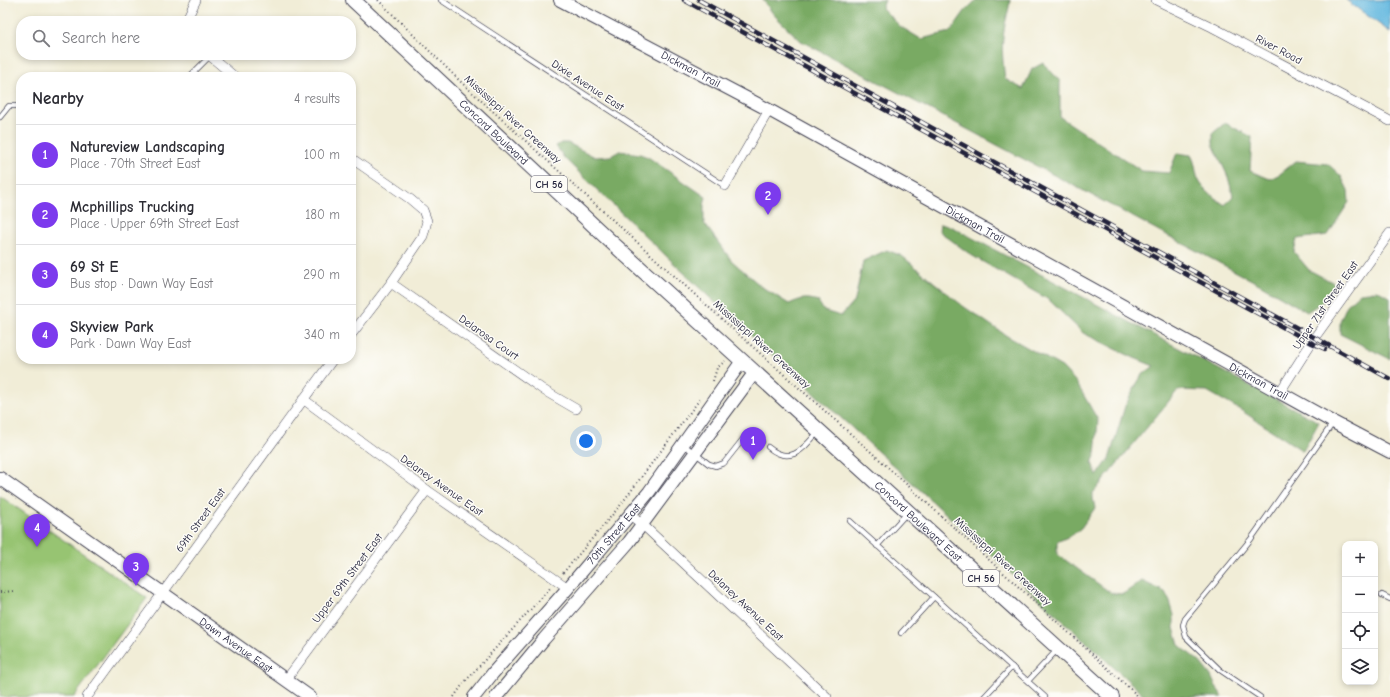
<!DOCTYPE html>
<html lang="en">
<head>
<meta charset="utf-8">
<style>
	body { margin:0; font-family:"Comic Neue",sans-serif; background:#f7f7f7; color:#2b2b33 }
	.controls { position:absolute; right:12px; bottom:12px; display:grid; overflow:hidden; border-radius:8px; box-shadow:0 2px 6px #0003 }
	.controls button { width:36px; height:36px; display:grid; place-items:center; padding:0; border:0; border-bottom:1px solid #e1e1e2; background:#fff; color:#2b2b33; font:20px sans-serif }
	.you { position:absolute; left:586px; top:441px; width:14px; height:14px; margin:-10px; border:3px solid #fff; border-radius:50%; background:#1a73e8; box-shadow:0 0 0 6px #1a73e833 }
	.badge { display:grid; place-items:center; width:26px; height:26px; border-radius:50%; background:#7c3aed; color:#fff; font-size:13px; font-weight:700 }
	.pin { position:absolute; translate:-50% -33px; filter:drop-shadow(0 1px 2px #0008) }
	.pin::after { content:''; position:absolute; top:21px; width:14px; height:12px; background:inherit; clip-path:polygon(0 0,100% 0,50% 100%) }
	.list { margin:0; padding:0; list-style:none }
	h2 { display:flex; justify-content:space-between; align-items:center; height:52px; margin:0; padding:0 16px; font-size:17px }
	h2 small { font-size:13px; font-weight:400; color:#7c7c81 }
	.list li { display:grid; grid-template-columns:26px 1fr auto; gap:12px; align-items:center; box-sizing:border-box; height:60px; padding:0 16px; border-top:1px solid #e1e1e2 }
	.list b { display:block; font-size:15px; white-space:nowrap }
	.list p { margin:0; font-size:13px; white-space:nowrap; color:#7c7c81 }
	.list em { font-size:13px; font-style:normal; color:#7c7c81 }
	.icon { flex:none; width:22px; height:22px; fill:none; stroke:currentColor; stroke-width:2; stroke-linecap:round; stroke-linejoin:round }
	.map { position:relative; flex:none; width:1390px; height:697px; overflow:hidden }
	.search { position:absolute; background:#fff; box-shadow:0 2px 6px #0003; left:16px; top:16px; width:340px; height:44px; display:flex; align-items:center; gap:10px; box-sizing:border-box; padding:0 14px; border-radius:16px; color:#7c7c81; font-size:15px }
	.panel { position:absolute; background:#fff; box-shadow:0 2px 6px #0003; left:16px; top:72px; width:340px; height:292px; border-radius:16px }
	.map>svg:first-child { display:block }
</style>
</head>
<body>
<div class="map">
<svg width="1390" height="697" viewBox="0 0 1390 697">
	<rect width="100%" height="100%" fill="#fdfcf7"/>
	<filter id="ink" filterUnits="userSpaceOnUse"><feTurbulence type="fractalNoise" baseFrequency=".025" numOctaves="2"/><feDisplacementMap in="SourceGraphic" scale="8" xChannelSelector="R" yChannelSelector="G"/><feConvolveMatrix kernelMatrix="1 2 1 2 8 2 1 2 1" color-interpolation-filters="sRGB"/></filter>
	<filter id="wash" filterUnits="userSpaceOnUse"><feTurbulence type="fractalNoise" baseFrequency=".012" numOctaves="4" result="noise"/><feDisplacementMap in="SourceGraphic" scale="16" xChannelSelector="R" yChannelSelector="G"/><feGaussianBlur stdDeviation="0.9" result="paint"/><feColorMatrix in="noise" values="0 0 0 0 0 0 0 0 0 0 0 0 0 0 0 0 0 1.4 0 .05"/><feComposite in="paint" operator="in"/></filter>
	<g filter="url(#wash)">
		<rect width="100%" height="100%" fill="#f1edd7"/>
		<polygon fill="#97c472" stroke="#5c7356" points="0,496 147,598 74,697 0,697"/>
		<g fill="#79aa64" stroke="#4e6650">
			<path d="M 763,0 L 885,0 L 882,8 L 901,27 L 921,39 L 950,32 L 965,11 L 976,0 L 1010,0 C 1009,11 1005,21 1004,31 C 1001,47 1003,63 1005,79 L 1023,89 L 1032,69 L 1043,63 L 1060,81 L 1060,117 L 1142,171 L 1169,173 L 1177,153 L 1191,155 C 1196,163 1195,171 1198,179 C 1203,190 1216,199 1225,205 L 1233,196 L 1228,177 L 1213,144 L 1213,133 L 1225,123 L 1252,137 L 1250,171 L 1270,179 L 1280,174 L 1296,161 L 1328,164 L 1341,176 L 1348,190 L 1349,202 L 1328,235 L 1297,239 L 1294,252 L 1309,270 L 1334,283 L 1330,297 L 1307,312 L 1261,285 L 801,41 L 774,15 Z"/>
			<path d="M 561,143 L 568,143 L 595,157 L 610,156 L 620,151 L 640,154 L 648,157 L 706,197 L 704,206 L 704,223 L 732,261 L 762,287 L 789,304 C 800,299 806,297 818,301 L 824,311 L 841,316 L 855,300 L 863,261 L 887,250 L 902,256 L 963,306 L 1007,336 L 1062,367 L 1076,382 L 1098,420 L 1095,456 L 1092,463 L 1097,476 L 1109,459 L 1125,406 L 1141,376 L 1154,366 L 1134,358 L 1083,333 L 1049,300 L 971,255 L 939,231 L 940,224 L 952,227 L 1154,335 L 1319,422 L 1303,451 L 1242,411 L 1207,391 L 1178,390 L 1093,493 L 1093,498 L 1095,508 L 1081,528 L 1072,535 L 1057,542 L 1057,554 L 1111,593 L 1123,594 L 1142,581 L 1165,592 L 1170,602 L 1174,615 L 1174,628 L 1179,645 L 1200,662 L 1211,676 L 1216,687 L 1223,697 L 1146,697 L 709,297 L 564,158 L 556,146 Z"/>
			<polygon points="1378,291 1390,297 1390,359 1340,334 1340,321 1347,305 1360,293"/>
		</g>
		<polygon fill="#63b8df" stroke="#426d8d" points="1346,0 1390,0 1390,32"/>
	</g>
	<g filter="url(#ink)">
		<g fill="none" stroke-linecap="round" stroke-linejoin="round">
			<g stroke="#414052" stroke-width="6">
				<g id="lane">
					<polyline points="441,0 725,186"/>
					<polyline points="189,77 210,56"/>
					<polyline points="0,117 9,106 21,106"/>
					<polyline points="684,445 709,464 716,466 724,463 747,434 753,435 762,442"/>
					<path d="M 768,447 C 791,466 803,449 818,432"/>
					<polyline points="850,521 1045,697"/>
					<polyline points="877,546 907,513"/>
					<polyline points="1382,595 1390,599"/>
					<polyline points="901,633 934,597"/>
					<polyline points="1028,681 1057,650"/>
					<polyline points="984,697 1012,667"/>
					<polyline points="1260,697 1220,670 1186,637 1183,625 1185,619 1251,539 1333,423"/>
				</g>
			</g>
			<g stroke="#414052" stroke-width="10">
				<g id="street">
					<polyline points="1156,0 1212,27 1390,121"/>
					<polyline points="186,21 196,0"/>
					<polyline points="209,55 235,77"/>
					<polyline points="351,158 410,199 423,210 427,221 423,236 391,283 351,335"/>
					<polyline points="725,186 769,110"/>
					<polyline points="391,283 545,391 576,409"/>
					<polyline points="1280,392 1315,337 1390,233"/>
					<polyline points="303,399 427,490 568,588"/>
					<polyline points="630,515 643,525 827,697"/>
					<polyline points="286,680 427,490"/>
					<polyline points="87,697 333,359"/>
				</g>
			</g>
			<g stroke="#414052" stroke-width="14">
				<g id="secondary">
					<path id="s1" d="M 560,0 L 769,110 L 1333,422 L 1390,452"/>
					<path id="s2" d="M 0,478 L 310,697"/>
					<path id="s3" d="M 474,697 L 493,673 L 568,588 L 649,492 L 742,361"/>
					<polyline points="496,697 544,639 629,542 755,372"/>
				</g>
			</g>
			<g stroke="#414052" stroke-width="16">
				<g id="primary">
					<path id="s4" d="M 353,0 L 608,239 L 1112,697"/>
				</g>
			</g>
			<g stroke="#414052" stroke-width="2" stroke-dasharray="1 3" stroke-linecap="butt">
				<polyline points="378,0 463,84 735,331 880,460 1139,697"/>
				<polyline points="713,381 717,368 725,361"/>
				<polyline points="563,573 619,507 700,399"/>
				<polyline points="0,592 15,591"/>
				<polyline points="454,697 463,684 551,587"/>
			</g>
			<use href="#lane" stroke="#fff" stroke-width="4.5"/>
			<use href="#street" stroke="#fff" stroke-width="9"/>
			<use href="#secondary" stroke="#fff" stroke-width="12"/>
			<use href="#primary" stroke="#fff" stroke-width="14"/>
			<g stroke="#22223b" stroke-width="4.5">
				<g id="rail">
					<polyline points="684,0 1312,343 1325,349"/>
					<polyline points="699,0 1390,379"/>
				</g>
			</g>
			<use href="#rail" stroke="#fdfcf7" stroke-width="3" stroke-dasharray="9" stroke-linecap="butt"/>
		</g>
	</g>
	<g text-anchor="middle" stroke-width="3" stroke-linejoin="round" paint-order="stroke">
		<g fill="#fdfcf7" stroke="#646373" stroke-width="1">
			<rect x="531" y="176" width="36" height="16" rx="3"/>
			<rect x="963" y="570" width="36" height="16" rx="3"/>
		</g>
		<g font-size="10" font-weight="bold" fill="#22223b">
			<text x="549" y="188">CH 56</text>
			<text x="981" y="582">CH 56</text>
		</g>
		<g font-size="11" fill="#22223b" stroke="#fdfcf7">
			<text transform="translate(1279 49) rotate(28)" y="4">River Road</text>
			<text dy="4" stroke="none"><textPath href="#s1" startOffset="148">Dickman Trail</textPath></text>
			<text transform="translate(588 85) rotate(33)" y="4">Dixie Avenue East</text>
			<text transform="translate(513 119) rotate(42)" y="4">Mississippi River Greenway</text>
			<text dy="4" stroke="none"><textPath href="#s4" startOffset="193">Concord Boulevard</textPath></text>
			<text dy="4" stroke="none"><textPath href="#s1" startOffset="472">Dickman Trail</textPath></text>
			<text transform="translate(1325 305) rotate(-55)" y="4">Upper 71st Street East</text>
			<text transform="translate(489 337) rotate(35)" y="4">Delarosa Court</text>
			<text transform="translate(762 344) rotate(42)" y="4">Mississippi River Greenway</text>
			<text dy="4" stroke="none"><textPath href="#s1" startOffset="796">Dickman Trail</textPath></text>
			<text transform="translate(442 485) rotate(35)" y="4">Delaney Avenue East</text>
			<text transform="translate(200 520) rotate(-54)" y="4">69th Street East</text>
			<text dy="4" stroke="none"><textPath href="#s4" startOffset="769">Concord Boulevard East</textPath></text>
			<text dy="4" stroke="none"><textPath href="#s3" startOffset="215">70th Street East</textPath></text>
			<text transform="translate(1003 561) rotate(42)" y="4">Mississippi River Greenway</text>
			<text transform="translate(347 578) rotate(-53)" y="4">Upper 69th Street East</text>
			<text transform="translate(746 605) rotate(43)" y="4">Delaney Avenue East</text>
			<text dy="4" stroke="none"><textPath href="#s2" startOffset="289">Dawn Avenue East</textPath></text>
		</g>
	</g>
</svg>
<div class="controls">
<button>+</button>
<button>−</button>
<button><svg class="icon" aria-label="locate" viewBox="0 0 24 24"><circle cx="12" cy="12" r="6"/><path d="M12 2v4M12 18v4M2 12h4M18 12h4"/></svg></button>
<button><svg class="icon" aria-label="layers" viewBox="0 0 24 24"><path d="M12 4l9 5-9 5-9-5zM3 14l9 5 9-5"/></svg></button>
</div>
<div class="you"></div>
<div class="pin badge" style="left:753px;top:460px">1</div>
<div class="pin badge" style="left:768px;top:215px">2</div>
<div class="pin badge" style="left:136px;top:586px">3</div>
<div class="pin badge" style="left:37px;top:547px">4</div>
<div class="search"><svg class="icon" aria-label="search" viewBox="0 0 24 24"><circle cx="10" cy="10" r="6"/><path d="M15 15l6 6"/></svg>Search here</div>
<section class="panel">
<h2>Nearby<small>4 results</small></h2>
<ul class="list">
<li><span class="badge">1</span><div><b>Natureview Landscaping</b><p>Place · 70th Street East</p></div><em>100 m</em></li>
<li><span class="badge">2</span><div><b>Mcphillips Trucking</b><p>Place · Upper 69th Street East</p></div><em>180 m</em></li>
<li><span class="badge">3</span><div><b>69 St E</b><p>Bus stop · Dawn Way East</p></div><em>290 m</em></li>
<li><span class="badge">4</span><div><b>Skyview Park</b><p>Park · Dawn Way East</p></div><em>340 m</em></li>
</ul>
</section>
</div>
</body>
</html>
